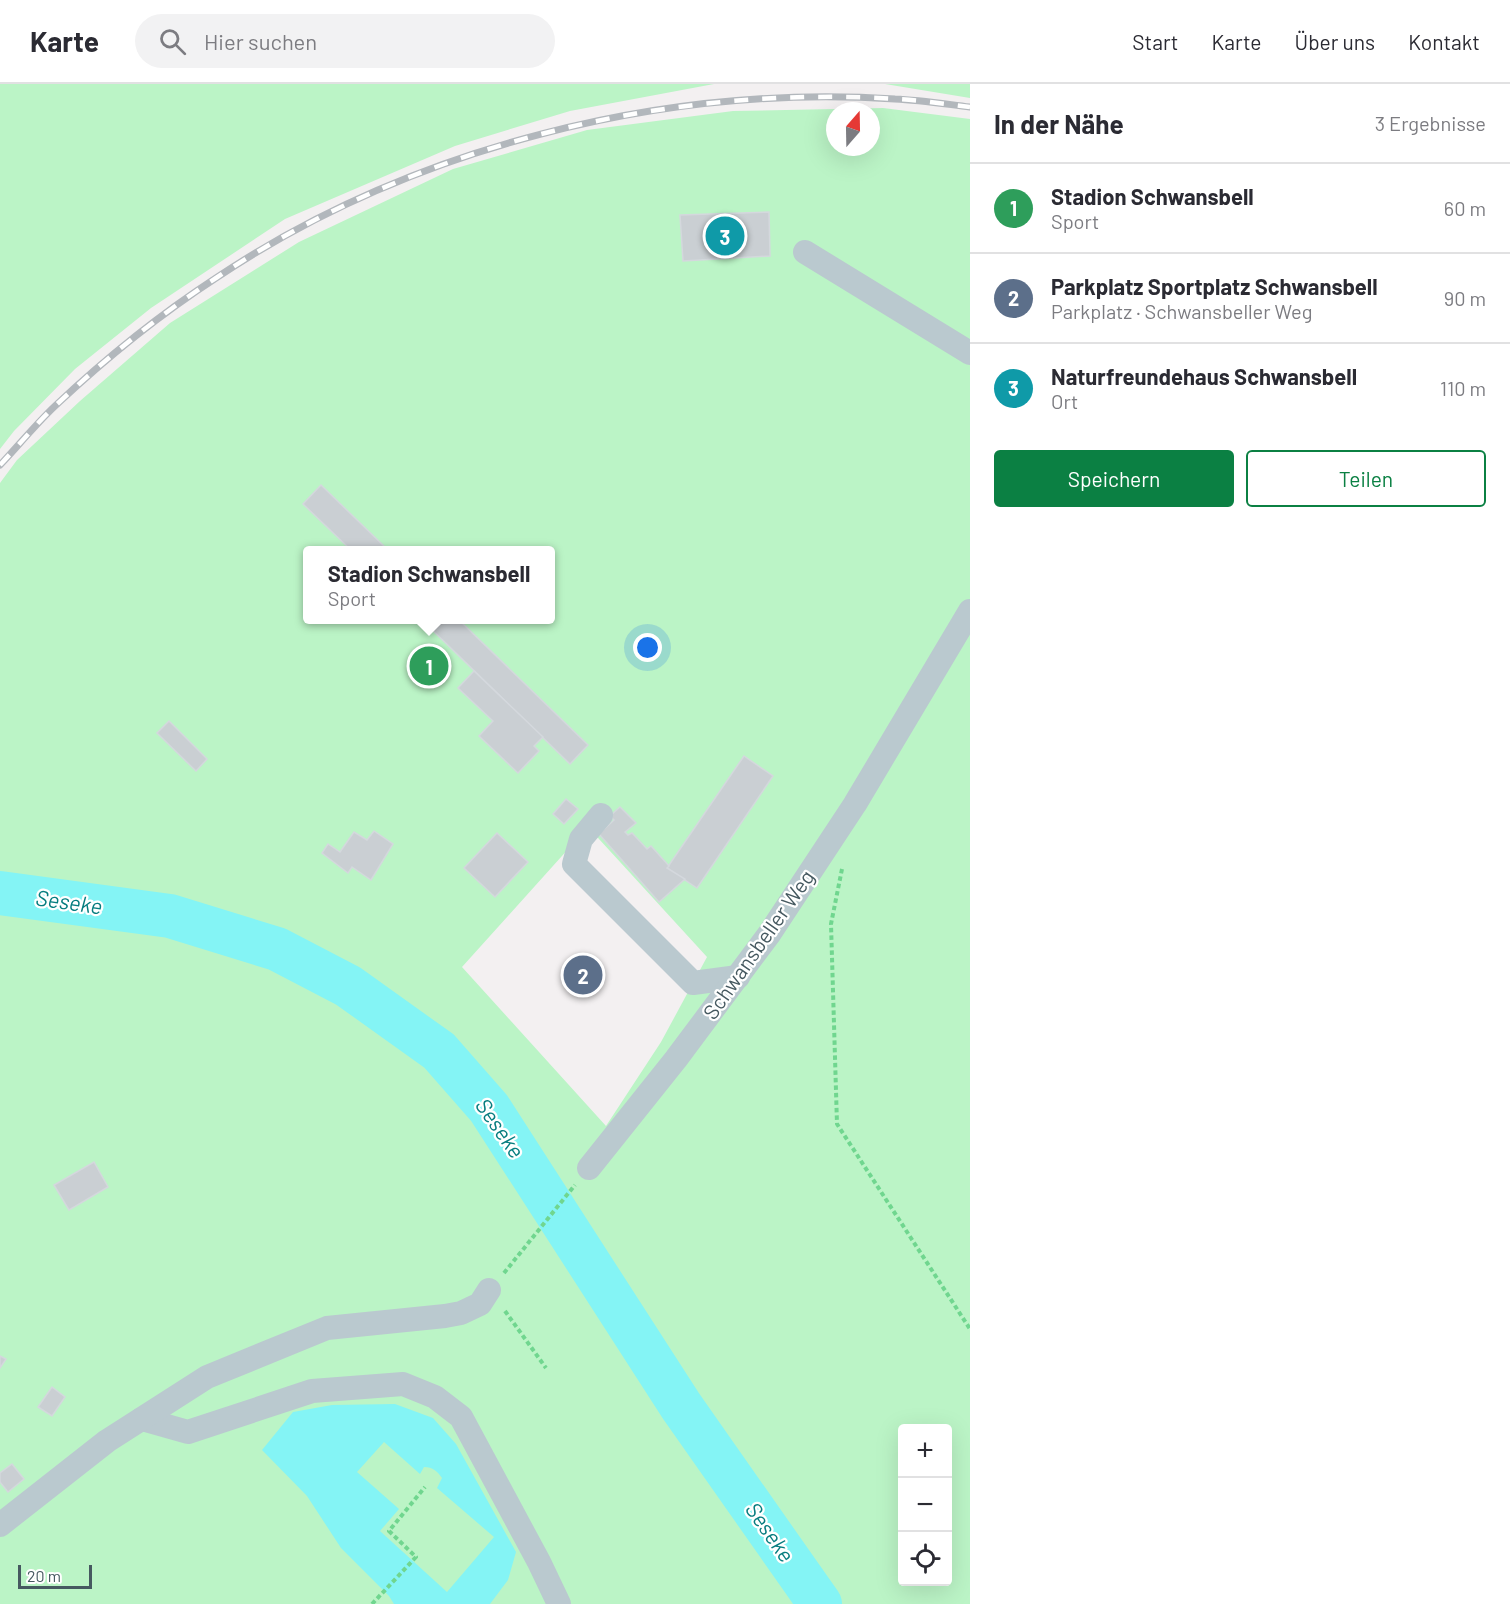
<!DOCTYPE html>
<html lang="de">
<head>
<meta charset="utf-8">
<style>
	body { margin:0; font-family:Barlow,sans-serif; background:#f2f2f3; color:#2b2b33 }
	.controls { position:absolute; right:18px; bottom:18px; display:grid; overflow:hidden; border-radius:6px; box-shadow:0 6px 24px #0002 }
	.controls button { width:54px; height:54px; display:grid; place-items:center; padding:0; border:0; border-bottom:2px solid #e1e1e2; background:#fff; color:#2b2b33; font:30px sans-serif }
	.compass { position:absolute; left:826px; top:18px; width:54px; height:54px; border-radius:50%; background:#fff; box-shadow:0 6px 24px #0002; rotate:20deg }
	.scale { position:absolute; left:18px; bottom:15px; width:74px; box-sizing:border-box; padding-left:6px; border:3px solid #465960; border-top:0; font-size:16px; line-height:21px; white-space:nowrap; color:#465960; -webkit-text-stroke:4px #fff; paint-order:stroke }
	.you { position:absolute; left:648px; top:564px; width:21px; height:21px; margin:-15px; border:4px solid #fff; border-radius:50%; background:#1a73e8; box-shadow:0 0 0 9px #1a73e833 }
	.badge { display:grid; place-items:center; width:39px; height:39px; border-radius:50%; background:#0b8043; color:#fff; font-size:20px; font-weight:700 }
	.pin { position:absolute; translate:-50% -50%; border:3px solid #fff; box-shadow:0 2px 6px #0006 }
	.popup { position:absolute; left:303px; top:462px; width:252px; height:78px; box-sizing:border-box; display:grid; place-content:center; border-radius:6px; background:#fff; filter:drop-shadow(0 2px 4px #0005); font-size:20px; white-space:nowrap; color:#7c7c81 }
	.popup b { font-size:22px; color:#2b2b33 }
	.popup::after { content:''; position:absolute; left:50%; top:100%; margin-left:-12px; border:12px solid transparent; border-top-color:#fff }
	.list { margin:0; padding:0; list-style:none }
	h2 { display:flex; justify-content:space-between; align-items:center; height:78px; margin:0; padding:0 24px; font-size:26px }
	h2 small { font-size:20px; font-weight:400; color:#7c7c81 }
	.list li { display:grid; grid-template-columns:39px 1fr auto; gap:18px; align-items:center; box-sizing:border-box; height:90px; padding:0 24px; border-top:2px solid #e1e1e2 }
	.list b { display:block; font-size:22px; white-space:nowrap }
	.list p { margin:0; font-size:20px; white-space:nowrap; color:#7c7c81 }
	.list em { font-size:20px; font-style:normal; color:#7c7c81 }
	.actions { display:flex; gap:12px; padding:18px 24px }
	.actions a { flex:1; padding:14px 0; border:2px solid #0b8043; border-radius:6px; text-align:center; font-size:21px; color:#0b8043 }
	.actions .main { background:#0b8043; color:#fff }
	.icon { flex:none; width:33px; height:33px; fill:none; stroke:currentColor; stroke-width:2; stroke-linecap:round; stroke-linejoin:round }
	.map { position:relative; flex:none; width:970px; height:1520px; overflow:hidden }
	header { display:flex; align-items:center; gap:36px; box-sizing:border-box; height:84px; padding:0 30px; background:#fff; border-bottom:2px solid #e1e1e2 }
	header strong { font-size:28px }
	nav { display:flex; gap:33px; margin-inline-start:auto; font-size:21px }
	.search { width:420px; height:54px; background:#f2f2f3; display:flex; align-items:center; gap:15px; box-sizing:border-box; padding:0 21px; border-radius:33px; color:#7c7c81; font-size:22px }
	main { display:flex }
	aside { flex:1; background:#fff }
	.map>svg:first-child { display:block }
</style>
</head>
<body>
<header>
<strong>Karte</strong>
<div class="search"><svg class="icon" aria-label="search" viewBox="0 0 24 24"><circle cx="10" cy="10" r="6"/><path d="M15 15l6 6"/></svg>Hier suchen</div>
<nav><a>Start</a><a>Karte</a><a>Über uns</a><a>Kontakt</a></nav>
</header>
<main>
<div class="map">
<svg width="970" height="1520" viewBox="0 0 970 1520">
	<rect width="100%" height="100%" fill="#f3f0f1"/>
	<g fill="#bbf4c6" fill-rule="evenodd">
		<polygon points="0,0 714,0 570,27 455,62 285,135 151,224 75,285 14,347 0,365"/>
		<polygon points="885,0 970,0 970,14"/>
		<path d="M 883,24 L 970,35 L 970,1520 L 0,1520 L 0,399 L 17,376 L 80,317 L 170,239 L 299,158 L 453,85 L 587,46 L 733,27 ZM 835,27 L 871,27 L 871,63 L 835,63 ZM 308,466 L 550,466 L 550,536 L 308,536 ZM 588,743 L 707,873 L 661,958 L 606,1042 L 462,883 ZM 902,1344 L 948,1344 L 948,1498 L 902,1498 Z"/>
	</g>
	<path fill="#84f4f5" fill-rule="evenodd" d="M 395,1320 L 433,1334 L 456,1360 L 516,1468 L 508,1496 L 490,1520 L 394,1520 L 389,1512 L 341,1464 L 307,1412 L 262,1366 L 293,1328 L 332,1321 ZM 384,1358 L 420,1390 L 424,1383 C 433,1383 437,1387 442,1394 L 437,1404 L 494,1453 L 447,1508 L 380,1447 L 399,1425 L 357,1388 Z"/>
	<g fill="none" stroke-linecap="round" stroke-linejoin="round">
		<polyline stroke="#84f4f5" stroke-width="44" points="0,809 170,832 277,865 348,902 439,967 489,1024 681,1322 820,1520"/>
	</g>
	<g fill="#cacfd3" stroke="#d4d8dd" stroke-width="1.5">
		<polygon points="769,128 770,172 683,177 680,131"/>
		<polygon points="321,401 388,466 351,466 303,420"/>
		<polygon points="422,536 459,536 588,661 570,680"/>
		<polygon points="474,587 543,653 534,662 539,667 518,689 479,652 493,637 458,604"/>
		<polygon points="169,637 207,675 196,687 157,649"/>
		<polygon points="744,672 773,692 697,804 667,784"/>
		<polygon points="566,715 578,725 564,740 553,730"/>
		<polygon points="620,723 636,739 625,748 628,751 632,749 647,765 651,762 669,782 667,784 685,795 659,818 599,750 614,736 610,732"/>
		<polygon points="374,747 393,760 371,796 352,783 348,789 322,769 328,760 340,768 354,748 367,756"/>
		<polygon points="497,749 528,778 495,813 464,784"/>
		<polygon points="94,1078 108,1103 69,1126 54,1101"/>
		<polygon points="0,1272 6,1275 0,1284"/>
		<polygon points="52,1303 65,1313 52,1332 38,1323"/>
		<polygon points="12,1380 24,1395 8,1408 0,1398 0,1389"/>
	</g>
	<g fill="none" stroke-linecap="round" stroke-linejoin="round">
		<g stroke="#70d68f" stroke-width="4" stroke-dasharray="4.5 3" stroke-linecap="butt">
			<polyline points="842,785 831,840 837,1040 970,1245"/>
			<polyline points="504,1189 575,1101"/>
			<polyline points="505,1227 546,1284"/>
			<polyline points="372,1520 416,1473 389,1447 425,1403"/>
		</g>
		<g stroke="#bac9cf" stroke-width="24">
			<polyline points="805,168 970,269"/>
			<polyline points="601,731 581,755 574,780 693,899 738,893"/>
			<polyline points="589,1084 676,975 770,849 855,720 970,527"/>
			<polyline points="142,1335 188,1348 312,1307 403,1300 435,1313 461,1333 539,1478 559,1520"/>
			<polyline points="0,1441 107,1357 207,1293 327,1244 445,1232 461,1229 480,1220 489,1206"/>
		</g>
		<g stroke="#b2b7bc" stroke-width="7">
			<path id="rail" d="M 0,381 C 18,362 36,340 55,322 C 105,275 159,231 216,194 C 410,64 662,0 895,15 C 920,16 945,20 970,23"/>
		</g>
		<use href="#rail" stroke="#fff" stroke-width="4.5" stroke-dasharray="14" stroke-linecap="butt"/>
	</g>
	<g text-anchor="middle" stroke-width="4.5" stroke-linejoin="round" paint-order="stroke">
		<g font-size="21" fill="#465960" stroke="#fff">
			<text transform="translate(759 861) rotate(-55)" y="7">Schwansbeller Weg</text>
		</g>
		<g font-size="22" font-style="italic" fill="#067d7f" stroke="#fff">
			<text transform="translate(69 818) rotate(8)" y="8">Seseke</text>
			<text transform="translate(500 1044) rotate(55)" y="8">Seseke</text>
			<text transform="translate(770 1448) rotate(55)" y="8">Seseke</text>
		</g>
	</g>
</svg>
<div class="controls">
<button>+</button>
<button>−</button>
<button><svg class="icon" aria-label="locate" viewBox="0 0 24 24"><circle cx="12" cy="12" r="6"/><path d="M12 2v4M12 18v4M2 12h4M18 12h4"/></svg></button>
</div>
<svg class="compass" viewBox="-18 -18 36 36"><path d="M0-13l5 13h-10z" fill="#e53935"/><path d="M0 13l5-13h-10z" fill="#7c7c81"/></svg>
<div class="scale">20 m</div>
<div class="you"></div>
<div class="pin badge" style="left:429px;top:582px;background:#2e9e5b">1</div>
<div class="popup"><b>Stadion Schwansbell</b>Sport</div>
<div class="pin badge" style="left:583px;top:891px;background:#5c6f8a">2</div>
<div class="pin badge" style="left:725px;top:152px;background:#0f9aa8">3</div>
</div>
<aside>
<h2>In der Nähe<small>3 Ergebnisse</small></h2>
<ul class="list">
<li><span class="badge" style="background:#2e9e5b">1</span><div><b>Stadion Schwansbell</b><p>Sport</p></div><em>60 m</em></li>
<li><span class="badge" style="background:#5c6f8a">2</span><div><b>Parkplatz Sportplatz Schwansbell</b><p>Parkplatz · Schwansbeller Weg</p></div><em>90 m</em></li>
<li><span class="badge" style="background:#0f9aa8">3</span><div><b>Naturfreundehaus Schwansbell</b><p>Ort</p></div><em>110 m</em></li>
</ul>
<div class="actions"><a class="main">Speichern</a><a>Teilen</a></div>
</aside>
</main>
</body>
</html>
